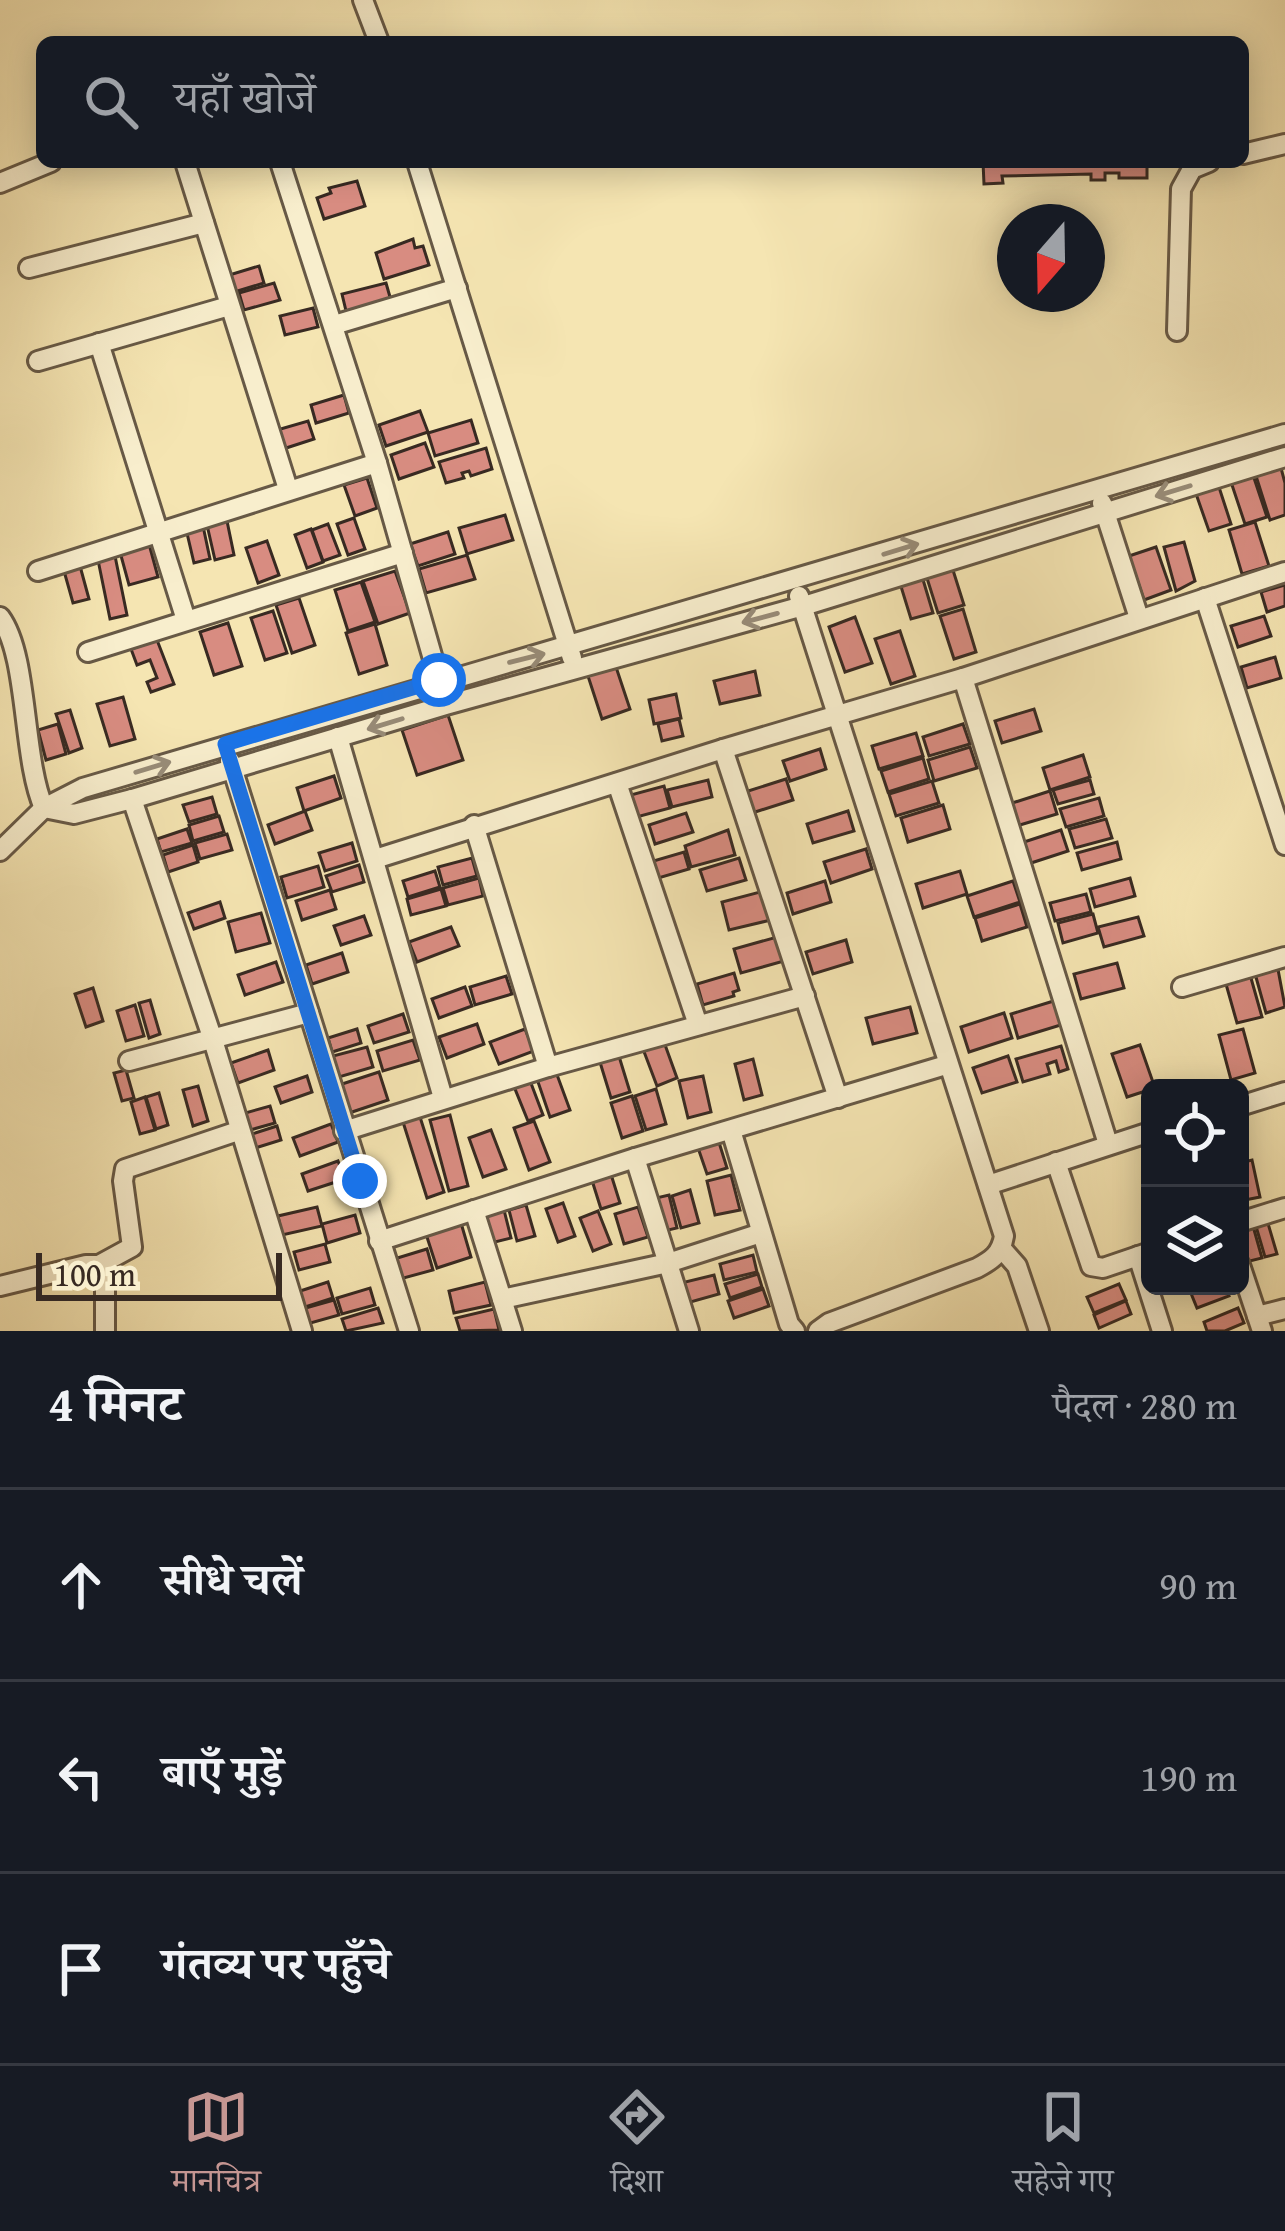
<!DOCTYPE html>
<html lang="hi">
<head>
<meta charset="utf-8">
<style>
	body { margin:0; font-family:"Gentium Book Plus","Noto Serif Devanagari",serif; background:#20242c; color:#f1f3f6 }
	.controls { position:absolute; right:36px; bottom:36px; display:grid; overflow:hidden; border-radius:18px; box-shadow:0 6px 30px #0003 }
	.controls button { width:108px; height:108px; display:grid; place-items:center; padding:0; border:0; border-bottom:3px solid #363941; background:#171b24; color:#f1f3f6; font:60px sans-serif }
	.compass { position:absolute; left:997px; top:204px; width:108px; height:108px; border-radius:50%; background:#171b24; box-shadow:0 6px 30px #0003; rotate:200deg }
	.scale { position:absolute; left:36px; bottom:30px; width:246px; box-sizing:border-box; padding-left:12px; border:6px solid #382a22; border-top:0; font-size:33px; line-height:42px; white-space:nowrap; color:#382a22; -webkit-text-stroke:9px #f8eecd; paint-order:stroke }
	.stop { position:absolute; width:36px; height:36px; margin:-27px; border:9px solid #1a73e8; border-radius:50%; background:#fff }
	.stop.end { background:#1a73e8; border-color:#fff; box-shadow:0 3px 12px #0008 }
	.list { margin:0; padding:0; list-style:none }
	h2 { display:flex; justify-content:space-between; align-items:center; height:156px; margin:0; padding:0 48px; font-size:51px }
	h2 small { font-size:39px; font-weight:400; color:#9ea1a6 }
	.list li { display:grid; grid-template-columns:78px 1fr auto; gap:36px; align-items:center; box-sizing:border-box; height:192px; padding:0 48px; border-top:3px solid #363941 }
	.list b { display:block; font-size:45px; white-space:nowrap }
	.list em { font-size:39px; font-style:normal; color:#9ea1a6 }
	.icon { flex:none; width:66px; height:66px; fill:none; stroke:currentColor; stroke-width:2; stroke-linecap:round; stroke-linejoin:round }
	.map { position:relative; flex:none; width:1285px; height:1331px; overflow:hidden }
	.search { position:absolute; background:#171b24; box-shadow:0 6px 30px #0003; left:36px; right:36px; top:36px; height:132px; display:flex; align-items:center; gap:30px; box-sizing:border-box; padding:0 42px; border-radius:18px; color:#9ea1a6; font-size:45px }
	.sheet { height:732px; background:#171b24 }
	nav { display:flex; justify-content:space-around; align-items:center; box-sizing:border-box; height:168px; border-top:3px solid #363941; background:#171b24; font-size:33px; color:#9ea1a6 }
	nav a { display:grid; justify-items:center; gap:6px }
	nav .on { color:#c59692 }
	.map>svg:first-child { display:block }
</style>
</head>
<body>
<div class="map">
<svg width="1285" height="1331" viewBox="0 0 1285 1331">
	<rect width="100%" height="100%" fill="#f5e5b2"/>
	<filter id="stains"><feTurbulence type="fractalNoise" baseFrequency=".00167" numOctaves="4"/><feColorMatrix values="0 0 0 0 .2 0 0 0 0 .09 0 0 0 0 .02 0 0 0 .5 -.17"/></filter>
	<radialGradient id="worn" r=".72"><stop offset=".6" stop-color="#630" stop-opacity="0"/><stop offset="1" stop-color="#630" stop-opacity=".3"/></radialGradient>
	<g fill="#d88c81" stroke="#382a22" stroke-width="3">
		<polygon points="983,162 1147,162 1147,178 1119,178 1119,173 1105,173 1105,180 1091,180 1091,174 1002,176 1003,183 984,184"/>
		<polygon points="357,181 365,206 324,219 317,198 331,193 329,188"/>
		<polygon points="413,239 415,248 423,246 429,265 384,279 376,253"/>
		<polygon points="259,266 264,283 231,293 226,276"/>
		<polygon points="274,283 280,300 244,310 239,293"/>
		<polygon points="386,283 392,304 347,315 342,294"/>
		<polygon points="313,308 318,327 285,335 280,316"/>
		<polygon points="344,395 349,413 316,423 311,405"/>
		<polygon points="420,411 428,432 386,446 379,425"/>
		<polygon points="471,420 478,443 435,456 428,433"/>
		<polygon points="308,421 314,439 283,449 277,430"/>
		<polygon points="425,443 434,467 399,479 391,455"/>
		<polygon points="486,448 492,469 471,476 469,471 462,473 464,478 446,483 439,462"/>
		<polygon points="1281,468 1285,483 1285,515 1270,520 1256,476"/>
		<polygon points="1253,475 1267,517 1245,524 1231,482"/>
		<polygon points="367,478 377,508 355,516 344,485"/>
		<polygon points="1217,481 1231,524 1209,531 1194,488"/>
		<polygon points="505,515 513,540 467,554 459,528"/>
		<polygon points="354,518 365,549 348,555 337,524"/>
		<polygon points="227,521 234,555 215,560 207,525"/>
		<polygon points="1255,522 1269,566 1242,574 1229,530"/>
		<polygon points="328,524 340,555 323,561 312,530"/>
		<polygon points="203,526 210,559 194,563 186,529"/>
		<polygon points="311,529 323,562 307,568 295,535"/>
		<polygon points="448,532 455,554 418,566 410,544"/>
		<polygon points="267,541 279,575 258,583 246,548"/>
		<polygon points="1184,542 1195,581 1176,591 1164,547"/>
		<polygon points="149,544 158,577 129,585 120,552"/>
		<polygon points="1156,547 1171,590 1144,600 1129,556"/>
		<polygon points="467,555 475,579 426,593 419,569"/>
		<polygon points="115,556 127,615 110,619 98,560"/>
		<polygon points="80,566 89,599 73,603 64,571"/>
		<polygon points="952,567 964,605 938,613 926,575"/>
		<polygon points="395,571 410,613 378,624 363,581"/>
		<polygon points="921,573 933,613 911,619 899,580"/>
		<polygon points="361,582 375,622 348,631 335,590"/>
		<polygon points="1285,585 1285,606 1267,612 1261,592"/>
		<polygon points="299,598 315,645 292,653 276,605"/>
		<polygon points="963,609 976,652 954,659 940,616"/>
		<polygon points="273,611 287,653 265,660 251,618"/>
		<polygon points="1264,616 1271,636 1238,647 1231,626"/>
		<polygon points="855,617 872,663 845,672 829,627"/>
		<polygon points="228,623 242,666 214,675 200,632"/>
		<polygon points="375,624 387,665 359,674 346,633"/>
		<polygon points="900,631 915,676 891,684 875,639"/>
		<polygon points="157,640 174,684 151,692 147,682 157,678 150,660 137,665 131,649"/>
		<polygon points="1275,657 1281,678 1247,688 1241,667"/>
		<polygon points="615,664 630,709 602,719 587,673"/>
		<polygon points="755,671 760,695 720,704 714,681"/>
		<polygon points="676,694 681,718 654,724 649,700"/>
		<polygon points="123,697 135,739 110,746 97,704"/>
		<polygon points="1034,709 1041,731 1002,743 995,721"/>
		<polygon points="70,710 82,748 69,753 56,714"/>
		<polygon points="448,715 463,760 417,775 402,730"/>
		<polygon points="679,719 683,736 662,741 658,724"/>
		<polygon points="58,724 66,754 46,760 38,730"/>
		<polygon points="963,724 970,744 929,756 923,737"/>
		<polygon points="916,733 923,756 879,769 872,746"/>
		<polygon points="970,747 977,768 934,781 928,760"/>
		<polygon points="820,749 826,769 790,781 783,761"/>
		<polygon points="1083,755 1090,777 1050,790 1043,768"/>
		<polygon points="923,758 929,779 888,792 881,771"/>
		<polygon points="334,776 341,798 304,811 297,788"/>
		<polygon points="786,779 793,800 752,813 745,792"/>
		<polygon points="708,780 712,797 672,807 667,790"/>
		<polygon points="1090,780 1094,794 1058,804 1053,790"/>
		<polygon points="932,781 939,803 896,816 889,794"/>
		<polygon points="664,786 670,808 633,818 627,796"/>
		<polygon points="1050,791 1057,814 1013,827 1006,805"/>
		<polygon points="212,797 217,814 189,822 183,805"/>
		<polygon points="1099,798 1104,816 1066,827 1060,809"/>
		<polygon points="943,805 950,829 908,842 901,818"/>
		<polygon points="305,811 312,830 275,844 268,825"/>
		<polygon points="848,811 854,831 813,843 807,824"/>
		<polygon points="686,813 693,832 655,844 649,825"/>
		<polygon points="219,816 224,832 193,841 189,825"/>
		<polygon points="1106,819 1112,838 1075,848 1069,829"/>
		<polygon points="187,829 192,843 161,852 157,839"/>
		<polygon points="728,830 735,855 691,867 685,846"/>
		<polygon points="1061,830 1068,851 1031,863 1024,842"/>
		<polygon points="227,834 232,850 200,859 195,843"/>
		<polygon points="1117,842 1121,859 1082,870 1077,853"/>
		<polygon points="352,843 357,861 325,871 319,853"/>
		<polygon points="193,845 198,862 168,872 163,855"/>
		<polygon points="866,849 872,869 831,883 824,862"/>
		<polygon points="684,852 689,869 655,879 650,862"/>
		<polygon points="472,858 477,876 443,885 438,867"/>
		<polygon points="739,858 746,880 707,891 700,870"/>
		<polygon points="359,865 364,882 332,892 326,876"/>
		<polygon points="318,866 324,887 287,898 281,877"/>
		<polygon points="435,871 440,887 408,897 403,881"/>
		<polygon points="960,871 967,894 923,908 916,884"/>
		<polygon points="479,878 483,896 448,905 443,888"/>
		<polygon points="1130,878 1135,896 1095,907 1090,889"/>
		<polygon points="825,881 831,902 793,914 787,893"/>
		<polygon points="1013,881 1020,902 974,917 967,896"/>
		<polygon points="441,889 446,906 411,915 407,899"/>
		<polygon points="330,890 336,909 302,920 296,901"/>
		<polygon points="764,891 771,920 729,930 722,902"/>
		<polygon points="1086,894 1091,912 1055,921 1050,903"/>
		<polygon points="220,902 225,918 194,929 188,913"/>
		<polygon points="1020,904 1027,927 982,941 975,918"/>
		<polygon points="261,913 270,943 236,952 228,922"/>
		<polygon points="1093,914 1098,933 1063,943 1058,923"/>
		<polygon points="364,916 371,935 341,945 334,926"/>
		<polygon points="1138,917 1144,936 1104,947 1098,927"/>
		<polygon points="451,927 459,946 417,962 409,942"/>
		<polygon points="777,937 784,961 741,973 734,949"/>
		<polygon points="846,940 852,962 813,974 806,952"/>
		<polygon points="342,953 348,972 312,984 306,965"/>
		<polygon points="276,962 283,982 245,995 238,975"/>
		<polygon points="1117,963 1124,988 1081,999 1074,974"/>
		<polygon points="1277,964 1285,1007 1266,1013 1254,970"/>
		<polygon points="1249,971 1262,1017 1237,1023 1224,977"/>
		<polygon points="734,973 739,990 733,992 734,996 703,1005 697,984"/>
		<polygon points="506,976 512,994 475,1005 470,987"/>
		<polygon points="465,987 472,1006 439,1018 432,999"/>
		<polygon points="93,988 103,1021 86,1027 75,994"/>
		<polygon points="150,1000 160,1034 149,1038 139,1003"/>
		<polygon points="1057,1000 1064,1024 1018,1038 1011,1014"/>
		<polygon points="135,1005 144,1036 126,1041 117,1011"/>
		<polygon points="910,1007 917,1033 873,1044 866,1018"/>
		<polygon points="1004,1013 1012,1038 969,1052 961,1027"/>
		<polygon points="403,1014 409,1032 374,1043 368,1026"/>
		<polygon points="477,1024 484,1044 447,1058 439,1037"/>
		<polygon points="357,1029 361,1043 332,1052 328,1038"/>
		<polygon points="525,1029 534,1051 499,1064 490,1042"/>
		<polygon points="1243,1029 1255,1073 1231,1080 1219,1035"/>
		<polygon points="413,1040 420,1060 383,1071 377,1051"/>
		<polygon points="664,1042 677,1078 657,1086 643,1049"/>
		<polygon points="1140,1045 1155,1088 1127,1097 1112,1054"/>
		<polygon points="1061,1046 1068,1069 1059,1072 1056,1061 1047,1064 1050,1074 1023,1082 1016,1059"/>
		<polygon points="367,1047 373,1067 339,1077 333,1056"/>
		<polygon points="268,1050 274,1070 238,1083 231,1063"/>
		<polygon points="618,1053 630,1092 611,1098 599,1059"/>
		<polygon points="1008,1056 1017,1082 982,1093 973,1068"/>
		<polygon points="753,1059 762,1095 744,1100 735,1064"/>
		<polygon points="126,1070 134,1098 122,1101 114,1073"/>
		<polygon points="379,1072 388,1100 349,1113 339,1085"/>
		<polygon points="556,1072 570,1110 550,1117 537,1079"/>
		<polygon points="307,1076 312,1092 281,1103 275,1087"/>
		<polygon points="703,1076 711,1112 688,1118 679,1081"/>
		<polygon points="529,1078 543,1115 528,1121 513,1084"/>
		<polygon points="198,1086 208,1121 193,1126 183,1090"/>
		<polygon points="656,1089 666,1124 646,1130 635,1096"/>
		<polygon points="159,1093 168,1125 156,1129 146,1097"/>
		<polygon points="632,1096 643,1131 622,1138 611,1103"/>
		<polygon points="145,1097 155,1130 140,1134 131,1102"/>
		<polygon points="270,1106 275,1123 243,1132 238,1115"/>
		<polygon points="450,1115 468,1186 449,1191 430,1120"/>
		<polygon points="420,1117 444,1192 427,1198 403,1122"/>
		<polygon points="534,1121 550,1162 529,1170 514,1128"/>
		<polygon points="331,1124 338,1142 300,1156 293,1138"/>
		<polygon points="277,1126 281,1140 249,1150 246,1136"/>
		<polygon points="491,1130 506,1169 483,1177 469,1138"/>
		<polygon points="717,1136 727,1168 707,1174 696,1142"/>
		<polygon points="1252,1160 1260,1197 1240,1201 1240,1163"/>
		<polygon points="338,1161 345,1179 308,1191 302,1174"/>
		<polygon points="609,1168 620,1203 601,1209 590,1174"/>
		<polygon points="731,1175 740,1210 715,1215 707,1181"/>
		<polygon points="690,1190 699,1223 681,1228 672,1196"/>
		<polygon points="669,1195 677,1228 664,1231 656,1198"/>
		<polygon points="563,1203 575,1236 558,1242 546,1209"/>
		<polygon points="526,1205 535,1236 517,1241 509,1210"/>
		<polygon points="503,1206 511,1238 491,1243 483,1211"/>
		<polygon points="317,1207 322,1226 282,1235 278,1216"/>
		<polygon points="638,1207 648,1237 624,1244 615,1214"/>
		<polygon points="598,1211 611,1244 593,1251 580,1218"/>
		<polygon points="355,1215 360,1233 327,1243 322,1224"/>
		<polygon points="1267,1220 1277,1254 1265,1257 1255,1223"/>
		<polygon points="461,1223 471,1257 437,1268 426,1234"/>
		<polygon points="1253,1226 1262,1258 1246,1262 1240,1230"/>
		<polygon points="325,1244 330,1262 299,1270 294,1252"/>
		<polygon points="427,1249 433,1270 400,1279 394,1259"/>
		<polygon points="753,1255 757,1272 724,1280 720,1264"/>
		<polygon points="758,1274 762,1287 730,1298 725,1284"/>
		<polygon points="714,1275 719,1294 687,1303 681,1283"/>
		<polygon points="328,1282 333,1298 302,1308 297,1292"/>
		<polygon points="485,1282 491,1305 454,1313 449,1291"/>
		<polygon points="1119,1284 1126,1300 1094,1313 1087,1297"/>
		<polygon points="1188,1286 1225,1286 1229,1296 1197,1308"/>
		<polygon points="370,1288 375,1305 342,1314 337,1298"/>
		<polygon points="763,1289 769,1306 734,1318 728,1301"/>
		<polygon points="334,1300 339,1315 307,1324 302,1309"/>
		<polygon points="1126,1301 1131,1314 1099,1328 1094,1315"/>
		<polygon points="378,1308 383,1323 346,1331 342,1319"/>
		<polygon points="1238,1308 1244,1323 1225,1331 1207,1331 1204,1322"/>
		<polygon points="494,1309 499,1330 460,1331 456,1318"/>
	</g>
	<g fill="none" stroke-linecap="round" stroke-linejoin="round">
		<g stroke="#675946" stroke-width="24">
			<g id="minor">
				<polyline points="363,0 379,42"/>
				<polyline points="1243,154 1285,144"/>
				<polyline points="185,162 288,489"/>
				<polyline points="280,162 377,463 439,680"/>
				<polyline points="417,162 572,658"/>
				<polyline points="0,183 51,162"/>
				<polyline points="29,268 204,223"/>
				<polyline points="334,325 457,288"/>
				<polyline points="1177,331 1181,189 1192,169 1209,162"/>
				<polyline points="99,343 186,620"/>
				<polyline points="38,361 229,306"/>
				<polyline points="1102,503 1139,618"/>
				<polyline points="38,571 377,463"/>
				<path d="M 799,596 L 1004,1236 C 1001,1254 992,1260 977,1268 L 829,1323 L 818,1331"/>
				<polyline points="1205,598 1285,845"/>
				<path d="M 0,617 C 29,656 22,759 44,808"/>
				<polyline points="88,652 403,553"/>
				<polyline points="963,678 1108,1144"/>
				<polyline points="338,737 443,1098"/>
				<polyline points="723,749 838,1098"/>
				<polyline points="230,761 409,1331"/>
				<polyline points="617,783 698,1025"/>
				<polyline points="132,799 213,1040 302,1331"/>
				<polyline points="44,808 74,814 132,799 446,705 810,604 1285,457"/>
				<polyline points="474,825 548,1067"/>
				<polyline points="0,851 44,808 83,788 1285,434"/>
				<polyline points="375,859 723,749 963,678 1285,572"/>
				<polyline points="1182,987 1285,957"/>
				<polyline points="129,1061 309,1013"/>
				<polyline points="1240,1106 1285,1092"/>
				<polyline points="731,1130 789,1324 795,1331"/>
				<polyline points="344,1131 548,1067 805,996"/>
				<polyline points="635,1158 689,1331"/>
				<polyline points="1056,1162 1091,1266 1103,1268 1150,1252"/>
				<polyline points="988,1185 1150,1132"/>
				<polyline points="474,1210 512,1331"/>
				<polyline points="1240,1222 1285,1208"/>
				<polyline points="379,1241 635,1158 946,1065"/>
				<polyline points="1002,1249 1017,1266 1039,1331"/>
				<polyline points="1138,1256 1162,1331"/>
				<polyline points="99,1265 132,1247 123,1181 125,1169 238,1131"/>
				<polyline points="1240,1265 1262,1331"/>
				<polyline points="0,1286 86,1265 99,1265 105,1279 105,1331"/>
				<polyline points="502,1299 668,1263 761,1233"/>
				<polyline points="1257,1316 1285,1309"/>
			</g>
		</g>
		<use href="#minor" stroke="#f8eecd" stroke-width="18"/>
	</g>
	<defs><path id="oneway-shaft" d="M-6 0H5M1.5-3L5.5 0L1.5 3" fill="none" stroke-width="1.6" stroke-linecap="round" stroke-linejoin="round" transform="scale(3)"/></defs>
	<g stroke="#988c78">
		<use href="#oneway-shaft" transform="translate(1173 491) rotate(163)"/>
		<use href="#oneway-shaft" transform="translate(901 549) rotate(-17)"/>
		<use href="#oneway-shaft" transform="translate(760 618) rotate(165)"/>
		<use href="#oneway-shaft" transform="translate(527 658) rotate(-14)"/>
		<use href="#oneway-shaft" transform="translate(385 724) rotate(163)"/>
		<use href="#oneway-shaft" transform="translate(153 767) rotate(-17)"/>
	</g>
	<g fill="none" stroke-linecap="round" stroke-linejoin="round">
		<polyline stroke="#1a73e8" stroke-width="15" points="360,1181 225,744 439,680"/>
	</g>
	<rect width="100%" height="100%" filter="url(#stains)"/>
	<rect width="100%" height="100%" fill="url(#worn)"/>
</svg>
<div class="controls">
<button><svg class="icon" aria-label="locate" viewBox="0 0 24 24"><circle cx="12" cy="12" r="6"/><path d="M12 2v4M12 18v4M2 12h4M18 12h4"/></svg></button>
<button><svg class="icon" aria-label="layers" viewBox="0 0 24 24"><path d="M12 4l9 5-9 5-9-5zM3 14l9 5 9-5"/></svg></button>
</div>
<svg class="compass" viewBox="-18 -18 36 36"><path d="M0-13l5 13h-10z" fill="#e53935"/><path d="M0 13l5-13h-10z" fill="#9ea1a6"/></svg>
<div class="scale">100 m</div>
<div class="stop" style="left:439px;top:680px"></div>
<div class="stop end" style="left:360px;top:1181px"></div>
<div class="search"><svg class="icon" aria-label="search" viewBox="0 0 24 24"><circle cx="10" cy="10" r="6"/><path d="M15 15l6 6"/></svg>यहाँ खोजें</div>
</div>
<section class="sheet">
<h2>4 मिनट<small>पैदल · 280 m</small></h2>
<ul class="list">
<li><svg class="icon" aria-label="ahead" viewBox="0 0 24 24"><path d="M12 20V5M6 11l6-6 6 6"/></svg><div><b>सीधे चलें</b></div><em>90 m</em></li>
<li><svg class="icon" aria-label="left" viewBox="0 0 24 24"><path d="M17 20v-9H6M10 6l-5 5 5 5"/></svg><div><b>बाएँ मुड़ें</b></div><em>190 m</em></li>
<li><svg class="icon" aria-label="arrive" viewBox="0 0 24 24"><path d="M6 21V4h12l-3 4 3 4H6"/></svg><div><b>गंतव्य पर पहुँचे</b></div></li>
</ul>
</section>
<nav>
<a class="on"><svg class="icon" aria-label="map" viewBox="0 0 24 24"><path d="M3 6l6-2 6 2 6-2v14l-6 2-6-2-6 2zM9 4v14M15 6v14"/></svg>मानचित्र</a>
<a><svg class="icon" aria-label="directions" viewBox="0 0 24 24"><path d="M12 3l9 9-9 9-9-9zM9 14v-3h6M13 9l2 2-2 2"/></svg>दिशा</a>
<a><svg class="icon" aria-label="saved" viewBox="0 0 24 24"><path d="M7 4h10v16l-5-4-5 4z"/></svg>सहेजे गए</a>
</nav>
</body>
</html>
